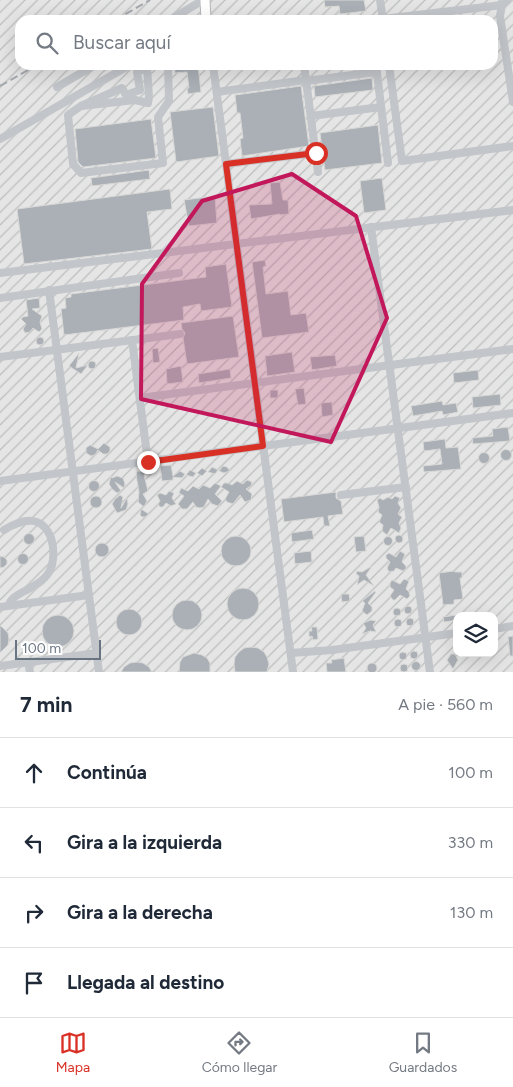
<!DOCTYPE html>
<html lang="es">
<head>
<meta charset="utf-8">
<style>
	body { margin:0; font-family:Figtree,sans-serif; background:#f6f6f7; color:#1f2937 }
	.controls { position:absolute; right:15px; bottom:15px; display:grid; overflow:hidden; border-radius:10px; box-shadow:0 5px 20px #0002 }
	.controls button { width:45px; height:45px; display:grid; place-items:center; padding:0; border:0; border-bottom:1px solid #e0e1e3; background:#fff; color:#1f2937; font:25px sans-serif }
	.scale { position:absolute; left:15px; bottom:12px; width:86px; box-sizing:border-box; padding-left:5px; border:2px solid #687482; border-top:0; font-size:14px; line-height:18px; white-space:nowrap; color:#687482; -webkit-text-stroke:4px #fff; paint-order:stroke }
	.stop { position:absolute; width:15px; height:15px; margin:-11px; border:4px solid #d93025; border-radius:50%; background:#fff }
	.stop.end { background:#d93025; border-color:#fff; box-shadow:0 1px 5px #0008 }
	.list { margin:0; padding:0; list-style:none }
	h2 { display:flex; justify-content:space-between; align-items:center; height:65px; margin:0; padding:0 20px; font-size:21px }
	h2 small { font-size:16px; font-weight:400; color:#747a83 }
	.list li { display:grid; grid-template-columns:32px 1fr auto; gap:15px; align-items:center; box-sizing:border-box; height:70px; padding:0 20px; border-top:1px solid #e0e1e3 }
	.list b { display:block; font-size:19px; white-space:nowrap }
	.list em { font-size:16px; font-style:normal; color:#747a83 }
	.icon { flex:none; width:28px; height:28px; fill:none; stroke:currentColor; stroke-width:2; stroke-linecap:round; stroke-linejoin:round }
	.map { position:relative; flex:none; width:513px; height:672px; overflow:hidden }
	.search { position:absolute; background:#fff; box-shadow:0 5px 20px #0002; left:15px; right:15px; top:15px; height:55px; display:flex; align-items:center; gap:12px; box-sizing:border-box; padding:0 18px; border-radius:15px; color:#747a83; font-size:19px }
	.sheet { height:345px; background:#fff }
	nav { display:flex; justify-content:space-around; align-items:center; box-sizing:border-box; height:70px; border-top:1px solid #e0e1e3; background:#fff; font-size:14px; color:#747a83 }
	nav a { display:grid; justify-items:center; gap:2px }
	nav .on { color:#d93025 }
	.map>svg:first-child { display:block }
</style>
</head>
<body>
<div class="map">
<svg width="513" height="672" viewBox="0 0 513 672">
	<defs>
		<pattern id="industrial-furrows" width="10" height="10" patternUnits="userSpaceOnUse" patternTransform="scale(1.25)"><rect width="10" height="10" fill="#e4e5e4"/><path d="M-1 1l2-2M0 10L10 0M9 11l2-2" fill="none" stroke="#bdbebe"/></pattern>
	</defs>
	<rect width="100%" height="100%" fill="#f6f6f4"/>
	<path fill="url(#industrial-furrows)" fill-rule="evenodd" d="M 0,0 L 513,0 L 513,672 L 0,672 ZM 20,20 L 493,20 L 493,65 L 20,65 ZM 457,616 L 494,616 L 494,653 L 457,653 Z"/>
	<g fill="#aab0b6" stroke="#d8d8d6">
		<polygon points="324,0 364,0 366,11 340,14 339,6 325,7"/>
		<polygon points="180,65 198,65 201,92 188,94 187,88 189,88 187,72 175,73 174,66"/>
		<polygon points="372,78 373,90 315,97 314,86"/>
		<polygon points="301,86 309,146 242,156 240,139 243,138 240,113 237,113 235,95"/>
		<polygon points="213,107 219,156 176,162 170,112"/>
		<polygon points="151,119 156,158 83,167 78,162 75,129"/>
		<polygon points="378,125 382,163 325,170 320,133"/>
		<polygon points="149,170 150,179 92,186 91,178"/>
		<polygon points="382,178 386,210 364,213 360,181"/>
		<polygon points="280,182 283,200 288,200 289,214 280,215 280,214 251,219 249,205 272,204 270,183"/>
		<polygon points="170,189 172,209 147,212 152,249 24,264 17,209"/>
		<polygon points="215,196 217,223 189,226 184,200"/>
		<polygon points="265,260 266,266 263,267 266,294 288,291 291,315 306,313 309,332 262,338 252,262"/>
		<polygon points="226,264 232,307 201,311 200,304 183,307 184,320 64,335 61,309 66,308 65,298 71,297 71,294 206,277 205,267"/>
		<polygon points="39,298 40,308 32,309 42,316 40,322 42,329 39,332 33,328 30,332 25,333 23,329 26,324 21,319 23,317 28,316 26,300"/>
		<polygon points="233,316 239,357 187,364 183,338 185,333 182,329 181,323"/>
		<circle cx="40" cy="341" r="4"/>
		<polygon points="158,348 160,362 153,363 152,349"/>
		<polygon points="292,352 295,372 267,376 265,356"/>
		<polygon points="79,353 76,368 88,365 81,374 69,366"/>
		<polygon points="335,355 337,366 312,370 310,357"/>
		<circle cx="92" cy="365" r="4"/>
		<polygon points="181,366 183,382 167,384 166,369"/>
		<polygon points="230,369 231,378 199,383 198,374"/>
		<polygon points="478,370 479,380 454,383 453,373"/>
		<polygon points="304,388 306,404 298,405 295,389"/>
		<rect x="270" y="390" width="8" height="8"/>
		<polygon points="500,394 501,405 473,408 472,397"/>
		<polygon points="442,401 443,405 456,403 458,412 443,415 442,411 413,416 411,406"/>
		<polygon points="332,402 333,415 322,417 321,403"/>
		<polygon points="508,427 510,441 473,444 472,438 493,436 492,429"/>
		<polygon points="445,439 446,448 458,447 461,469 424,472 423,466 442,464 440,449 424,451 423,442"/>
		<polygon points="104,443 110,447 110,451 107,454 103,454 98,450 95,455 91,456 86,453 86,448 90,445 98,449"/>
		<circle cx="506" cy="455" r="5.5"/>
		<circle cx="484" cy="458" r="5.5"/>
		<polygon points="171,465 173,476 180,471 185,474 182,478 173,477 173,480 162,481 160,466"/>
		<polygon points="223,466 227,467 230,471 224,473 219,471"/>
		<polygon points="212,467 218,470 215,474 208,472"/>
		<polygon points="148,468 144,475 148,491 143,494 147,501 144,507 138,502 139,492 136,475 137,471 140,472"/>
		<polygon points="202,468 207,471 202,476 197,473"/>
		<polygon points="190,470 196,473 193,477 186,475"/>
		<polygon points="111,476 112,478 117,476 123,478 125,484 124,488 115,482 121,491 117,493 112,489 109,484"/>
		<polygon points="247,480 252,482 251,486 246,489 252,494 251,500 245,502 240,495 233,504 227,502 225,499 229,492 221,487 224,483 228,483 232,485 237,481 243,484"/>
		<circle cx="94" cy="486" r="5.5"/>
		<polygon points="215,483 221,486 215,494 222,501 218,506 212,504 208,499 204,507 200,508 196,507 193,502 187,509 182,509 178,504 184,496 179,493 181,488 188,491 193,486 199,489 203,485 210,488"/>
		<polygon points="169,491 174,493 172,498 176,504 171,506 166,503 163,507 160,507 158,504 160,501 157,495 160,493 166,495"/>
		<polygon points="336,492 336,498 341,501 343,514 328,516 330,526 324,526 323,517 284,522 281,499"/>
		<polygon points="120,495 123,497 121,508 127,498 128,504 126,510 117,513 112,504 115,499"/>
		<polygon points="395,496 400,498 398,503 401,508 398,514 402,517 399,523 401,528 399,533 391,528 387,535 382,531 383,525 379,522 382,515 378,512 379,507 377,500 380,498 383,500 388,497 392,499"/>
		<circle cx="96" cy="502" r="6"/>
		<polygon points="141,509 149,514 145,517 142,517 140,515"/>
		<polygon points="312,530 314,539 292,542 291,533"/>
		<circle cx="29" cy="539" r="5.5"/>
		<circle cx="399" cy="539" r="4"/>
		<polygon points="364,536 366,551 356,552 354,537"/>
		<circle cx="236" cy="551" r="15"/>
		<circle cx="388" cy="541" r="4.5"/>
		<circle cx="102" cy="550" r="7"/>
		<polygon points="311,551 312,562 295,564 294,553"/>
		<polygon points="400,551 405,554 402,562 406,566 406,569 403,571 396,568 394,571 389,572 387,568 390,562 386,558 386,555 389,553 396,557"/>
		<circle cx="23" cy="559" r="5.5"/>
		<polygon points="0,556 4,557 7,560 7,564 4,567 0,568"/>
		<polygon points="372,566 366,575 374,586 364,580 357,585 359,576 356,574 357,571 362,572"/>
		<polygon points="454,571 455,572 462,572 462,578 460,578 463,599 454,600 454,604 443,605 439,573"/>
		<polygon points="404,579 409,581 406,589 409,592 410,596 407,599 400,595 395,600 393,600 390,596 394,590 390,587 390,583 392,580 400,584"/>
		<circle cx="243" cy="604" r="16"/>
		<polygon points="375,591 376,592 368,603 372,607 372,611 367,615 362,611 365,603 362,601"/>
		<polygon points="341,594 349,594 350,601 342,602"/>
		<circle cx="187" cy="615" r="15"/>
		<circle cx="408" cy="610" r="4"/>
		<circle cx="397" cy="612" r="4"/>
		<circle cx="129" cy="622" r="13"/>
		<polygon points="457,615 457,620 444,622 443,617"/>
		<circle cx="58" cy="631" r="16"/>
		<circle cx="410" cy="622" r="4"/>
		<circle cx="398" cy="623" r="4"/>
		<polygon points="371,620 376,621 373,625 376,632 370,631 362,634 366,628 363,623"/>
		<polygon points="0,625 8,633 9,639 8,645 0,653"/>
		<polygon points="311,627 317,627 318,639 313,640 312,636 309,637 309,631 312,631"/>
		<polygon points="513,636 513,656 510,656 508,637"/>
		<polygon points="251,647 258,648 264,652 267,657 269,664 267,672 235,672 234,664 235,657 239,652 244,648"/>
		<circle cx="414" cy="655" r="4"/>
		<circle cx="403" cy="656" r="4"/>
		<polygon points="194,653 202,655 207,658 210,663 210,672 179,672 180,662 183,657"/>
		<polygon points="451,654 455,654 458,660 453,669 447,660"/>
		<polygon points="344,658 346,672 327,672 326,663 332,663 331,660"/>
		<circle cx="416" cy="666" r="4.5"/>
		<polygon points="137,662 143,663 149,667 152,672 121,672 124,667 130,663"/>
		<circle cx="372" cy="668" r="5"/>
		<circle cx="404" cy="668" r="4"/>
	</g>
	<g fill="none" stroke-linecap="round" stroke-linejoin="round">
		<g stroke="#b4b7bb" stroke-width="11">
			<polyline id="major" points="205,0 206,20"/>
		</g>
		<g stroke="#c2c5c9" stroke-width="8">
			<polyline points="380,0 383,20"/>
			<polyline points="507,0 502,5 500,16 513,102"/>
			<polyline points="383,19 502,5"/>
			<polyline points="170,20 203,0"/>
			<polyline points="213,65 293,672"/>
			<polyline points="304,65 318,172"/>
			<polyline points="376,65 388,163"/>
			<polyline points="389,65 402,161 513,146"/>
			<polyline points="306,81 376,72"/>
			<polyline points="57,87 95,65"/>
			<polyline points="217,92 306,80"/>
			<polyline points="81,106 135,100 148,103 149,97 147,68 137,72 140,90 126,95 122,88 81,106 68,115 73,164 81,173 163,163 158,117 169,101 168,65"/>
			<polyline points="311,116 381,107"/>
			<polyline points="0,139 130,65"/>
			<polyline points="226,164 315,153"/>
			<polyline points="371,227 430,672"/>
			<polyline points="0,273 513,210"/>
			<polyline points="49,290 99,672"/>
			<polyline points="0,298 179,273"/>
			<polyline points="132,340 148,462"/>
			<polyline points="0,357 180,334"/>
			<polyline points="140,398 513,349"/>
			<polyline points="0,481 513,413"/>
			<polyline points="341,495 406,487"/>
			<path d="M 4,530 C 22,519 42,514 51,538 C 54,547 54,556 52,565 C 45,590 12,590 9,605"/>
			<polyline points="0,607 89,595"/>
			<polyline points="494,629 513,626"/>
			<polyline points="291,653 332,650 457,633"/>
			<polyline points="28,662 30,672"/>
			<polyline points="0,666 97,653"/>
		</g>
		<use href="#major" stroke="#fff" stroke-width="9"/>
		<g stroke="#a4a8ad" stroke-width="2" stroke-dasharray="8 4" stroke-linecap="butt">
			<polyline points="115,20 150,0"/>
			<polyline points="0,86 37,65"/>
		</g>
	</g>
	<g fill="none" stroke-linecap="round" stroke-linejoin="round">
		<polyline stroke="#d93025" stroke-width="6" points="148,462 263,446 226,164 316,153"/>
	</g>
	<path fill="#c2185b" fill-opacity="0.2" stroke="#c2185b" stroke-width="4" stroke-linejoin="round" d="M 292,174 L 356,216 L 387,318 L 331,442 L 141,399 L 142,284 L 202,201 Z"/>
</svg>
<div class="controls">
<button><svg class="icon" aria-label="layers" viewBox="0 0 24 24"><path d="M12 4l9 5-9 5-9-5zM3 14l9 5 9-5"/></svg></button>
</div>
<div class="scale">100 m</div>
<div class="stop" style="left:316px;top:153px"></div>
<div class="stop end" style="left:148px;top:462px"></div>
<div class="search"><svg class="icon" aria-label="search" viewBox="0 0 24 24"><circle cx="10" cy="10" r="6"/><path d="M15 15l6 6"/></svg>Buscar aquí</div>
</div>
<section class="sheet">
<h2>7 min<small>A pie · 560 m</small></h2>
<ul class="list">
<li><svg class="icon" aria-label="ahead" viewBox="0 0 24 24"><path d="M12 20V5M6 11l6-6 6 6"/></svg><div><b>Continúa</b></div><em>100 m</em></li>
<li><svg class="icon" aria-label="left" viewBox="0 0 24 24"><path d="M17 20v-9H6M10 6l-5 5 5 5"/></svg><div><b>Gira a la izquierda</b></div><em>330 m</em></li>
<li><svg class="icon" aria-label="right" viewBox="0 0 24 24"><path d="M7 20v-9h11M14 6l5 5-5 5"/></svg><div><b>Gira a la derecha</b></div><em>130 m</em></li>
<li><svg class="icon" aria-label="arrive" viewBox="0 0 24 24"><path d="M6 21V4h12l-3 4 3 4H6"/></svg><div><b>Llegada al destino</b></div></li>
</ul>
</section>
<nav>
<a class="on"><svg class="icon" aria-label="map" viewBox="0 0 24 24"><path d="M3 6l6-2 6 2 6-2v14l-6 2-6-2-6 2zM9 4v14M15 6v14"/></svg>Mapa</a>
<a><svg class="icon" aria-label="directions" viewBox="0 0 24 24"><path d="M12 3l9 9-9 9-9-9zM9 14v-3h6M13 9l2 2-2 2"/></svg>Cómo llegar</a>
<a><svg class="icon" aria-label="saved" viewBox="0 0 24 24"><path d="M7 4h10v16l-5-4-5 4z"/></svg>Guardados</a>
</nav>
</body>
</html>
